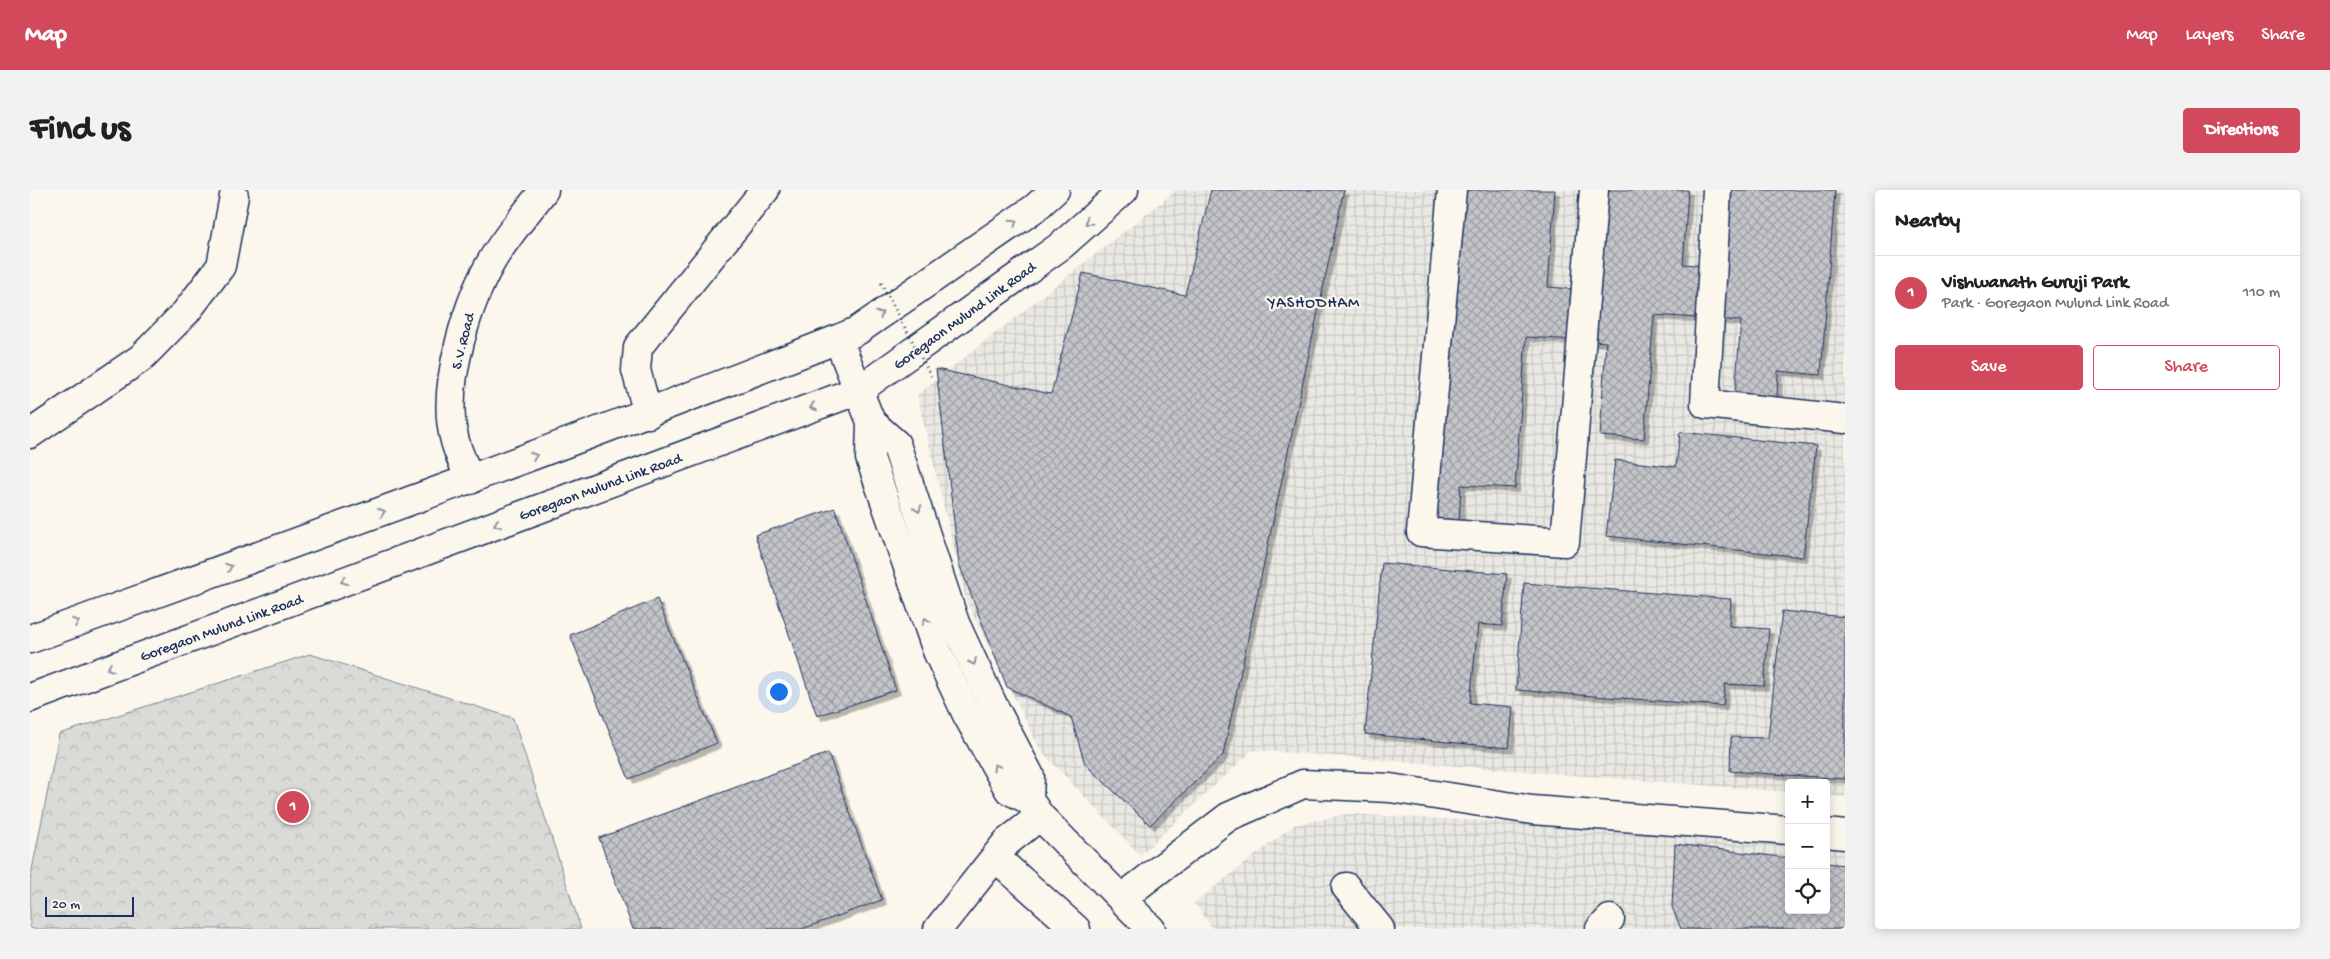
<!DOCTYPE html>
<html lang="en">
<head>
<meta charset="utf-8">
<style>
	body { margin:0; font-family:"Gochi Hand",sans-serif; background:#f2f2f2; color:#202124 }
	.controls { position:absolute; right:15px; bottom:15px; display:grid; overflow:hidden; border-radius:5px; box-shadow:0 2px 12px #0003 }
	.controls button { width:45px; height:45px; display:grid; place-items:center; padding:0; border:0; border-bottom:1px solid #e0e0e0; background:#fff; color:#202124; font:25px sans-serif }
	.scale { position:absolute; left:15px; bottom:12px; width:89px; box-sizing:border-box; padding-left:5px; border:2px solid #1b2f5e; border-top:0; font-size:14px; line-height:18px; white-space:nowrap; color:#1b2f5e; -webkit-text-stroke:4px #fbf7ec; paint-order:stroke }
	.you { position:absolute; left:748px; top:501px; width:18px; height:18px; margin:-12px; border:4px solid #fff; border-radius:50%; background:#1a73e8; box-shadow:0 0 0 8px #1a73e833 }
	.badge { display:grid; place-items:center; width:32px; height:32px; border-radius:50%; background:#d1495b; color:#fff; font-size:16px; font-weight:700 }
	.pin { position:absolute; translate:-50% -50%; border:2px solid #fff; box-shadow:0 1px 5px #0006 }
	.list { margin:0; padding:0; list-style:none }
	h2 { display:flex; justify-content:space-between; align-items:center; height:65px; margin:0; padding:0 20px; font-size:21px }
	h2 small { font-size:16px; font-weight:400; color:#757577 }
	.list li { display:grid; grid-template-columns:32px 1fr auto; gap:15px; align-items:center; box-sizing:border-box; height:75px; padding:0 20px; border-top:1px solid #e0e0e0 }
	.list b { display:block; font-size:19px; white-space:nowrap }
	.list p { margin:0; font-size:16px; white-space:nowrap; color:#757577 }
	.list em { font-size:16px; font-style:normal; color:#757577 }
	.actions { display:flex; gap:10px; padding:15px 20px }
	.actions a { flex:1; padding:11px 0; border:1px solid #d1495b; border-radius:5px; text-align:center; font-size:18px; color:#d1495b }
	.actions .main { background:#d1495b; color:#fff }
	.icon { flex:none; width:28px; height:28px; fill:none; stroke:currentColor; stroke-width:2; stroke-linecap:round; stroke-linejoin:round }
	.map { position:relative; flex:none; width:1815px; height:739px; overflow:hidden; border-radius:5px }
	header { display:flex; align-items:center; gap:30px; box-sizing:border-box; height:70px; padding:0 25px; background:#d1495b; color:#fff }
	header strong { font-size:24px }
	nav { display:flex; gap:28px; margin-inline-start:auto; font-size:18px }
	.intro { display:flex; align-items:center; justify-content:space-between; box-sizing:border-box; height:120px; padding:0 30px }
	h1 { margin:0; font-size:35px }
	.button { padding:12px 22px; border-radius:5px; background:#d1495b; color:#fff; font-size:18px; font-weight:700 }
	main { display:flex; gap:30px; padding:0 30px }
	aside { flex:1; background:#fff; border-radius:5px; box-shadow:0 2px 12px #0003 }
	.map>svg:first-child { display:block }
</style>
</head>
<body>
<header>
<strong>Map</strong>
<nav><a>Map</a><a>Layers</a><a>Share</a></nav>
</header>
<div class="intro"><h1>Find us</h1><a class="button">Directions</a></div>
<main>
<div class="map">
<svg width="1815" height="739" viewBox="0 0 1815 739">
	<defs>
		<pattern id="industrial-grid" width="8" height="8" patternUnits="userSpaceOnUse" patternTransform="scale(1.25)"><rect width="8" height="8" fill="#eae8e2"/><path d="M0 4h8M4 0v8" fill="none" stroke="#c8c7c4"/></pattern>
		<pattern id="forest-crowns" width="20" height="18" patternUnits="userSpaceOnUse" patternTransform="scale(1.25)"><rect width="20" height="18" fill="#dadad7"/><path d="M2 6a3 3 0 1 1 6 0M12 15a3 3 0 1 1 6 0" fill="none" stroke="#babbbb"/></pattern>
		<pattern id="building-cross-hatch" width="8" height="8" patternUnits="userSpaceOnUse" patternTransform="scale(1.25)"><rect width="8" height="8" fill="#c3c5c9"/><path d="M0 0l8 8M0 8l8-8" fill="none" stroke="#9ea0a6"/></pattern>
		<filter id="shadow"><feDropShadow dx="4.5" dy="4.5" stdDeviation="0" flood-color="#0004"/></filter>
	</defs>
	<rect width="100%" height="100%" fill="#fbf7ec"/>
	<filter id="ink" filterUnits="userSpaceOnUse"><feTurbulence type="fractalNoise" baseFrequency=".02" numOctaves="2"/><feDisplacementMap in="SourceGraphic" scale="10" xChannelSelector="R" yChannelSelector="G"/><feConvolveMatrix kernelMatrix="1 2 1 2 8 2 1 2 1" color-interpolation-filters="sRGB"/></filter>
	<g filter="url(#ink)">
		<g fill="url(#industrial-grid)">
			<polygon points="1147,0 1815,0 1815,607 1796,605 1796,593 1759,593 1759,602 1223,560 1110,665 1011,561 937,413 887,205"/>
			<polygon points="1317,624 1759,646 1759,720 1796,720 1796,648 1815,649 1815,739 1183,739 1164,713 1264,635"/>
		</g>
		<polygon fill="url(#forest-crowns)" stroke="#7a849a" points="280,464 483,528 551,739 0,739 0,690 29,544"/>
		<g fill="url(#building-cross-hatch)" stroke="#1b2f5e" filter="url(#shadow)">
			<polygon points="1181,0 1314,0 1193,565 1120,635 1055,574 1041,527 977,497 929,374 906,179 1021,204 1053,83 1155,105"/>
			<polygon points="1413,0 1525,0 1518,97 1558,100 1566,0 1658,0 1653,74 1690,77 1696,0 1805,0 1791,185 1748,181 1747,207 1705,204 1711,131 1624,125 1614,249 1570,246 1576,152 1496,147 1485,298 1431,295 1429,333 1379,330 1385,254 1394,254"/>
			<polygon points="1650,242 1786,256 1773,367 1576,346 1585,270 1646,277"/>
			<polygon points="805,318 866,500 787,526 725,345"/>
			<polygon points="1352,373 1477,384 1472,436 1448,434 1440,513 1483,517 1479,558 1335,544"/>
			<polygon points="1494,393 1701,409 1699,436 1739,439 1734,496 1695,494 1693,516 1486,500"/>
			<polygon points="627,409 687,553 599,589 540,445"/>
			<polygon points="1752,421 1815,427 1815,589 1700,581 1701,547 1738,548"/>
			<polygon points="798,563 852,710 772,739 603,739 569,648"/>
			<polygon points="1645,654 1759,668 1759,720 1796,720 1796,673 1815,675 1815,739 1651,739 1642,717"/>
		</g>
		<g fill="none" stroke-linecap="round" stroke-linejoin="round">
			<g stroke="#1b2f5e" stroke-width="31">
				<g id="minor">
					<polyline points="1422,0 1391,342 1535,352 1564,0"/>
					<polyline points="1687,0 1675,214 1815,229"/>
					<polyline points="808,149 841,232 840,268 907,461 937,525 979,600 999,610 1010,626 1121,739"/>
					<polyline points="618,224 606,180 608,157 735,0"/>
					<polyline points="841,232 866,254 925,433 962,513 1000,586 999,610"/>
					<polyline points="0,244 111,168 156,122 191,76 204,6"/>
					<path d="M 440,290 C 435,276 427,262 424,247 C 411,197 438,107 466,64 C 480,42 498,21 514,0"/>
					<polyline points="1796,643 1815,645"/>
					<polyline points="965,667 1046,739"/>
					<polyline points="1316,697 1350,739"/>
					<polyline points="1092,708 1198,627 1273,594 1360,598 1502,620 1759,640"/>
					<polyline points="908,739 977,652 1010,626"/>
					<polyline points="1570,739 1580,729"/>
				</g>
			</g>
			<g stroke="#1b2f5e" stroke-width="31">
				<g id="major">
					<path d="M 0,449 C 270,351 541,254 808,149 L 827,141 L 1005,18 L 1025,0"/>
					<polyline points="0,508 829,200 1032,55 1094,0"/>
				</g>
			</g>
			<use href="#minor" stroke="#fbf7ec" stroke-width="28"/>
			<use href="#major" stroke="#fbf7ec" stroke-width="28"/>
			<polyline stroke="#1b2f5e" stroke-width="3" stroke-dasharray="1 4" stroke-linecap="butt" points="851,93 901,186"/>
		</g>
		<defs><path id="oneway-chevron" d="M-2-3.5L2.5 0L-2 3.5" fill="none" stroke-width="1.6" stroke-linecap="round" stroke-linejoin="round" transform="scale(1.25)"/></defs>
		<g stroke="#8b93a5">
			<use href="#oneway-chevron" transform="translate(984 32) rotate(-35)"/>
			<use href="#oneway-chevron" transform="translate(1058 32) rotate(139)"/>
			<use href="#oneway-chevron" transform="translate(850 124) rotate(-35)"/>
			<use href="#oneway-chevron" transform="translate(783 217) rotate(160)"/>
			<use href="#oneway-chevron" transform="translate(504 266) rotate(-20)"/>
			<use href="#oneway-chevron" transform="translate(888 319) rotate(70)"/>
			<use href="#oneway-chevron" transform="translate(352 322) rotate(-20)"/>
			<use href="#oneway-chevron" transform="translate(467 334) rotate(160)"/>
			<use href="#oneway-chevron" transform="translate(199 377) rotate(-20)"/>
			<use href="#oneway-chevron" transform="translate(314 391) rotate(160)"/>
			<use href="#oneway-chevron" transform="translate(896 431) rotate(-110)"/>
			<use href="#oneway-chevron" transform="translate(46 432) rotate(-20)"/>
			<use href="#oneway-chevron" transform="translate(943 472) rotate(66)"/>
			<use href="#oneway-chevron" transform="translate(80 478) rotate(160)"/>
			<use href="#oneway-chevron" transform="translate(966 577) rotate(-119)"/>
		</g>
	</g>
	<g text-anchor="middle" stroke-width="4.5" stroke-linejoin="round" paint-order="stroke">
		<g font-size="15" fill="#1b2f5e" stroke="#fbf7ec">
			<text transform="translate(934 125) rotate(-36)" y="5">Goregaon Mulund Link Road</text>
			<text transform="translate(432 151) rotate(-76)" y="5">S.V.Road</text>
			<text transform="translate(570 296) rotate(-20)" y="5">Goregaon Mulund Link Road</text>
			<text transform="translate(191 437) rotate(-20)" y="5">Goregaon Mulund Link Road</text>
		</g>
		<g font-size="16" letter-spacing="1" fill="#1b2f5e" stroke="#fbf7ec">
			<text x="1284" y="117">YASHODHAM</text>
		</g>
	</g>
</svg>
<div class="controls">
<button>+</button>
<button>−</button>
<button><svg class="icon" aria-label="locate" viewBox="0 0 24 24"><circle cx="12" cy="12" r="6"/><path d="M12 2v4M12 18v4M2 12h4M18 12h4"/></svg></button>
</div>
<div class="scale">20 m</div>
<div class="you"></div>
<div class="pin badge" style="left:263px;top:617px">1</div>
</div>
<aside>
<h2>Nearby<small></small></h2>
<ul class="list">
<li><span class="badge">1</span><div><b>Vishwanath Guruji Park</b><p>Park · Goregaon Mulund Link Road</p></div><em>110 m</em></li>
</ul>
<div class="actions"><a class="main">Save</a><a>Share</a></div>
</aside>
</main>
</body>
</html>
